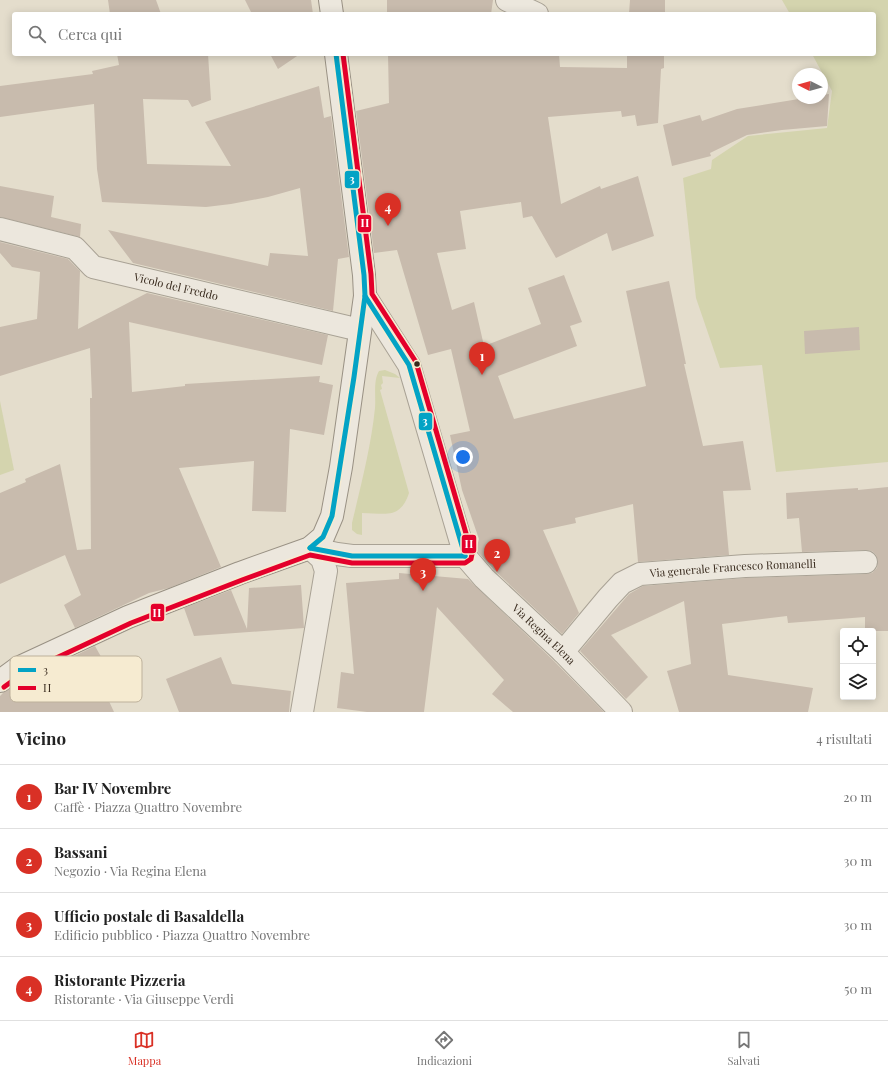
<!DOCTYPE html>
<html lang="it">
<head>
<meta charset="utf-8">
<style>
	body { margin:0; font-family:"Playfair Display",serif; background:#f6f6f6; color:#222 }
	.controls { position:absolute; right:12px; bottom:12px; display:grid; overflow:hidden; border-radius:4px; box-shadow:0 2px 10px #0003 }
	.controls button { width:36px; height:36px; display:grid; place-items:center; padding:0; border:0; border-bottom:1px solid #e0e0e0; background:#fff; color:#222; font:20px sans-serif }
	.compass { position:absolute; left:792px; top:68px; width:36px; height:36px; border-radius:50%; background:#fff; box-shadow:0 2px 10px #0003; rotate:276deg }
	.you { position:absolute; left:463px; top:457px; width:14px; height:14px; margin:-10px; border:3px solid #fff; border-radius:50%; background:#1a73e8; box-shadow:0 0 0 6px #1a73e833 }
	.badge { display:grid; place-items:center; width:26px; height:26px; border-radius:50%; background:#d93025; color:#fff; font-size:13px; font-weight:700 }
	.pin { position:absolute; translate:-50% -33px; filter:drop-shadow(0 1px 2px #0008) }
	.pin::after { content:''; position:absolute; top:21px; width:14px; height:12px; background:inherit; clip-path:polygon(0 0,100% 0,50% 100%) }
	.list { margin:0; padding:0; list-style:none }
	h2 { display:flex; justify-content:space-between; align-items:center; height:52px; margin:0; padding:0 16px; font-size:17px }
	h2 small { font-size:13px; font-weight:400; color:#767676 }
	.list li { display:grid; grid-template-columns:26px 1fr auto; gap:12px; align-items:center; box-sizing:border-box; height:64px; padding:0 16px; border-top:1px solid #e0e0e0 }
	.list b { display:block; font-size:15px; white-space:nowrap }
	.list p { margin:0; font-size:13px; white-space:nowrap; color:#767676 }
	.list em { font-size:13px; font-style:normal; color:#767676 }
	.icon { flex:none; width:22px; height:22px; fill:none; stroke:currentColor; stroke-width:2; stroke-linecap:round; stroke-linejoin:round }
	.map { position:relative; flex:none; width:888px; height:712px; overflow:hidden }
	.search { position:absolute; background:#fff; box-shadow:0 2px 10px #0003; left:12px; right:12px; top:12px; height:44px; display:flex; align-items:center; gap:10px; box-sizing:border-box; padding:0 14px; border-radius:4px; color:#767676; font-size:15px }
	.sheet { height:308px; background:#fff }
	nav { display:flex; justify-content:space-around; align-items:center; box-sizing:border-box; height:56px; border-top:1px solid #e0e0e0; background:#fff; font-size:11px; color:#767676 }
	nav a { display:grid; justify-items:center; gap:2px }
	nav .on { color:#d93025 }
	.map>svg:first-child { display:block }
</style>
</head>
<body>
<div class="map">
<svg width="888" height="712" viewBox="0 0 888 712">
	<rect width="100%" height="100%" fill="#e4ddcc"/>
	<g fill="#d4d4ae">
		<polygon points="782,0 888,0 888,462 776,472 762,365 720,368 696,298 683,178 711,169 712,160 748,136 827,128 832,91 812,54 874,54 874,14 790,14"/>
		<path d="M 385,370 L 395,374 L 400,378 L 382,376 L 383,383 L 381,385 L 382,389 L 380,390 L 409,493 C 400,520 385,513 362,513 L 362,535 L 357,534 L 352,530 L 352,523 C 361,485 371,447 375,408 C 376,396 373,381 379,371 Z"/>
		<polygon points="0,401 14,470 0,475"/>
	</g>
	<g fill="#c8bbad">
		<polygon points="108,0 156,0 161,14 110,14"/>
		<polygon points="245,0 311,0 313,14 252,14"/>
		<polygon points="387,0 493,0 491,14 387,14"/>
		<polygon points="630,0 665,0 665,14 629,14"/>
		<polygon points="117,54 208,54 211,100 192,107 188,100 143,99 147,164 231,166 205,122 319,86 324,118 331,116 349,257 338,259 333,311 133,263 108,230 268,266 270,253 308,256 300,188 268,197 231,204 206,207 102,202 97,169 94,104 0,117 0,86 93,74 92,71 119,65"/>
		<polygon points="270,54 300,54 278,69"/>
		<polygon points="388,54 559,54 560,67 627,68 627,54 664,54 664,68 661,69 658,123 637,126 635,115 622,117 621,111 548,117 561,204 600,186 601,189 638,176 654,236 612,251 607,233 556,258 532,216 523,218 521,202 460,211 466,249 437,253 452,310 474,302 484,346 541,324 528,288 564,275 582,322 570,326 577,346 498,376 514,419 646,386 626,291 669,281 686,364 684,364 703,446 743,441 751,490 723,491 729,555 638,562 633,504 575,518 576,523 543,530 579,613 562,634 493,569 476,550 479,539 462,490 450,435 470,431 451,349 428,355 397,250 374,253 356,111 389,103"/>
		<polygon points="829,94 827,126 782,130 747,135 710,153 711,156 672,166 663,125 700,115 702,121 737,109 805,98 822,98 822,95"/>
		<polygon points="0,186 54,196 51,217 81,224 80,237 0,217"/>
		<polygon points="0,242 68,259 80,271 78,329 147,293 328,335 322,365 129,322 132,392 185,386 185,384 320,376 319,382 333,385 324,435 290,429 286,512 252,511 254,461 179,468 221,567 169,588 149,593 75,628 64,605 81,595 65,555 0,584 0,493 26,482 25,479 60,464 77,550 91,549 90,398 92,398 90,348 0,376 0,327 37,319 40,272 12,267 0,253"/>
		<polygon points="859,327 860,350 805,354 804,331"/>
		<polygon points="888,487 888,631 865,631 865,617 788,623 787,616 722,624 728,675 813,688 808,712 679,712 667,671 691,664 684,601 611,635 648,677 626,699 580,651 629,594 643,586 746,578 866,574 872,573 877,568 878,561 876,555 872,551 866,550 802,552 799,518 787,519 786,493 858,488 858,490"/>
		<polygon points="399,573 468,579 554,661 604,712 513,712 492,694 504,680 437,607 424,712 367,712 337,708 341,672 354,674 346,583 399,579"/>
		<polygon points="301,585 304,628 194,636 184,608 231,590 247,629 249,588"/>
		<polygon points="95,646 114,680 101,684 114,712 0,712 0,696 4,692 15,686 19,689 56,665"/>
		<polygon points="221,657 232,684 291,691 289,712 179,712 166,679"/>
	</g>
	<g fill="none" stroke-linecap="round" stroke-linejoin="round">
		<g stroke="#a9a295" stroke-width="24">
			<g id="minor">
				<polyline points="507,0 537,14"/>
				<path id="s1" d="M 0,229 L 75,248 L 93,267 L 360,330"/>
				<path id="s2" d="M 365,296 L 409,365 L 465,556 L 484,578 L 563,652 L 621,712"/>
				<polyline points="310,548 337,554 352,556 465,556"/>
				<path id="s3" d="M 563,652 L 608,598 L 622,583 L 640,574 L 745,566 L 866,562"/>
				<polyline points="302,712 326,571 322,559 310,548"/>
			</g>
		</g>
		<g stroke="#999184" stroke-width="24">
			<g id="secondary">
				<polyline points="330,0 332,14"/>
				<polyline points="0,681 18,668 128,617 240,573 310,548 323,537 332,516 341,467 365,296 364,275 336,54"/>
			</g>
		</g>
		<use href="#minor" stroke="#ece7dd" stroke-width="22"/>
		<use href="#secondary" stroke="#ece7dd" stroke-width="22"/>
		<g stroke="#f6ebd1" stroke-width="8">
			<g id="bus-1">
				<polyline points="365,296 409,365 465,556"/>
				<polyline points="310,548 323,537 332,516 354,377 365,296 364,275 336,54"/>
				<polyline points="310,548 352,556 465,556"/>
			</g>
		</g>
		<g stroke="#f6ebd1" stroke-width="8">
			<polyline id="bus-2" points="4,687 22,674 131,623 242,580 310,555 352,563 465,563 471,559 472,554 416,362 372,294 371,274 343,54"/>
		</g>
		<use href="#bus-1" stroke="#03a3c5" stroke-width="5"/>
		<use href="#bus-2" stroke="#e4002b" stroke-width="5"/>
	</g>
	<circle fill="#382a1d" stroke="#f6ebd1" stroke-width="1.5" cx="417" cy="364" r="3.5"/>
	<g text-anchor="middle" stroke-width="3" stroke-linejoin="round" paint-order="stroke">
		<g font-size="11" fill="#382a1d" stroke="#f6ebd1">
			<text dy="4" stroke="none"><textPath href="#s1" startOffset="189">Vicolo del Freddo</textPath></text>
			<text dy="4" stroke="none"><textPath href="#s3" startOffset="204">Via generale Francesco Romanelli</textPath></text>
			<text dy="4" stroke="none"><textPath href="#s2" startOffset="392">Via Regina Elena</textPath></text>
		</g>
	</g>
	<rect x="10" y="656" width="132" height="46" rx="6" fill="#f6ebd1" stroke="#bdb19b" stroke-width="1"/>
	<rect x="18" y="668" width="18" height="4" fill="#03a3c5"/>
	<rect x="18" y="686" width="18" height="4" fill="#e4002b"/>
	<g font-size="11" fill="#382a1d">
		<text x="43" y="674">3</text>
		<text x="43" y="692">H</text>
	</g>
	<g stroke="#f6ebd1" stroke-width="1.5">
		<rect x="344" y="170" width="16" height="19" rx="4" fill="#03a3c5"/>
		<rect x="357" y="214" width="15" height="19" rx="4" fill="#e4002b"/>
		<rect x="418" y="412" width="15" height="19" rx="4" fill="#03a3c5"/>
		<rect x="461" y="534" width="16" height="20" rx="4" fill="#e4002b"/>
		<rect x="150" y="603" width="15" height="19" rx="4" fill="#e4002b"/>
	</g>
	<g font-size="11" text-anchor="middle" font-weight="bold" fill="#fff">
		<text x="352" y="183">3</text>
		<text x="365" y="227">H</text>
		<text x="425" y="425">3</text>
		<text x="469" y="548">H</text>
		<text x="157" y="617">H</text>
	</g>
</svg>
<div class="controls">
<button><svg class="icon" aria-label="locate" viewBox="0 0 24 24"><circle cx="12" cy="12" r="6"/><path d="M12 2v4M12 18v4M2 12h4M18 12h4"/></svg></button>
<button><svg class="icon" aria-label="layers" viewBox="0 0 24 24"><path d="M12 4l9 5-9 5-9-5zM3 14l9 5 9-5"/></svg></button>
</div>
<svg class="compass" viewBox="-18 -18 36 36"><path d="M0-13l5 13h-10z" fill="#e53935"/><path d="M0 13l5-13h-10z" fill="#767676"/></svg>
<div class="you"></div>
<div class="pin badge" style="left:482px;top:375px">1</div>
<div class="pin badge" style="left:497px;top:572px">2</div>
<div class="pin badge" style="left:423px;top:591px">3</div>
<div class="pin badge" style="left:388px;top:226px">4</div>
<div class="search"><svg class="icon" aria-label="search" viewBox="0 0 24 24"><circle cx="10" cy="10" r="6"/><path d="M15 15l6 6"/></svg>Cerca qui</div>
</div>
<section class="sheet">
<h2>Vicino<small>4 risultati</small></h2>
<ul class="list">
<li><span class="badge">1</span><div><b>Bar IV Novembre</b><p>Caffè · Piazza Quattro Novembre</p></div><em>20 m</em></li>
<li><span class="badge">2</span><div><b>Bassani</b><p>Negozio · Via Regina Elena</p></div><em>30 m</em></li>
<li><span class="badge">3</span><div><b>Ufficio postale di Basaldella</b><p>Edificio pubblico · Piazza Quattro Novembre</p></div><em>30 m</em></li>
<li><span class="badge">4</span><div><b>Ristorante Pizzeria</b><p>Ristorante · Via Giuseppe Verdi</p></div><em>50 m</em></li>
</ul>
</section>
<nav>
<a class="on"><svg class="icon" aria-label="map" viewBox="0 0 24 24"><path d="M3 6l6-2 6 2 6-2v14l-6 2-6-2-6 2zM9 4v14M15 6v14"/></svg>Mappa</a>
<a><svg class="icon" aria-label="directions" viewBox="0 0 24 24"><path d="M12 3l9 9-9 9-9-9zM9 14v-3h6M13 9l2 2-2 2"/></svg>Indicazioni</a>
<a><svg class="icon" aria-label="saved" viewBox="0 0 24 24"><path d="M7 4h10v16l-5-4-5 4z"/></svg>Salvati</a>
</nav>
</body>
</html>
